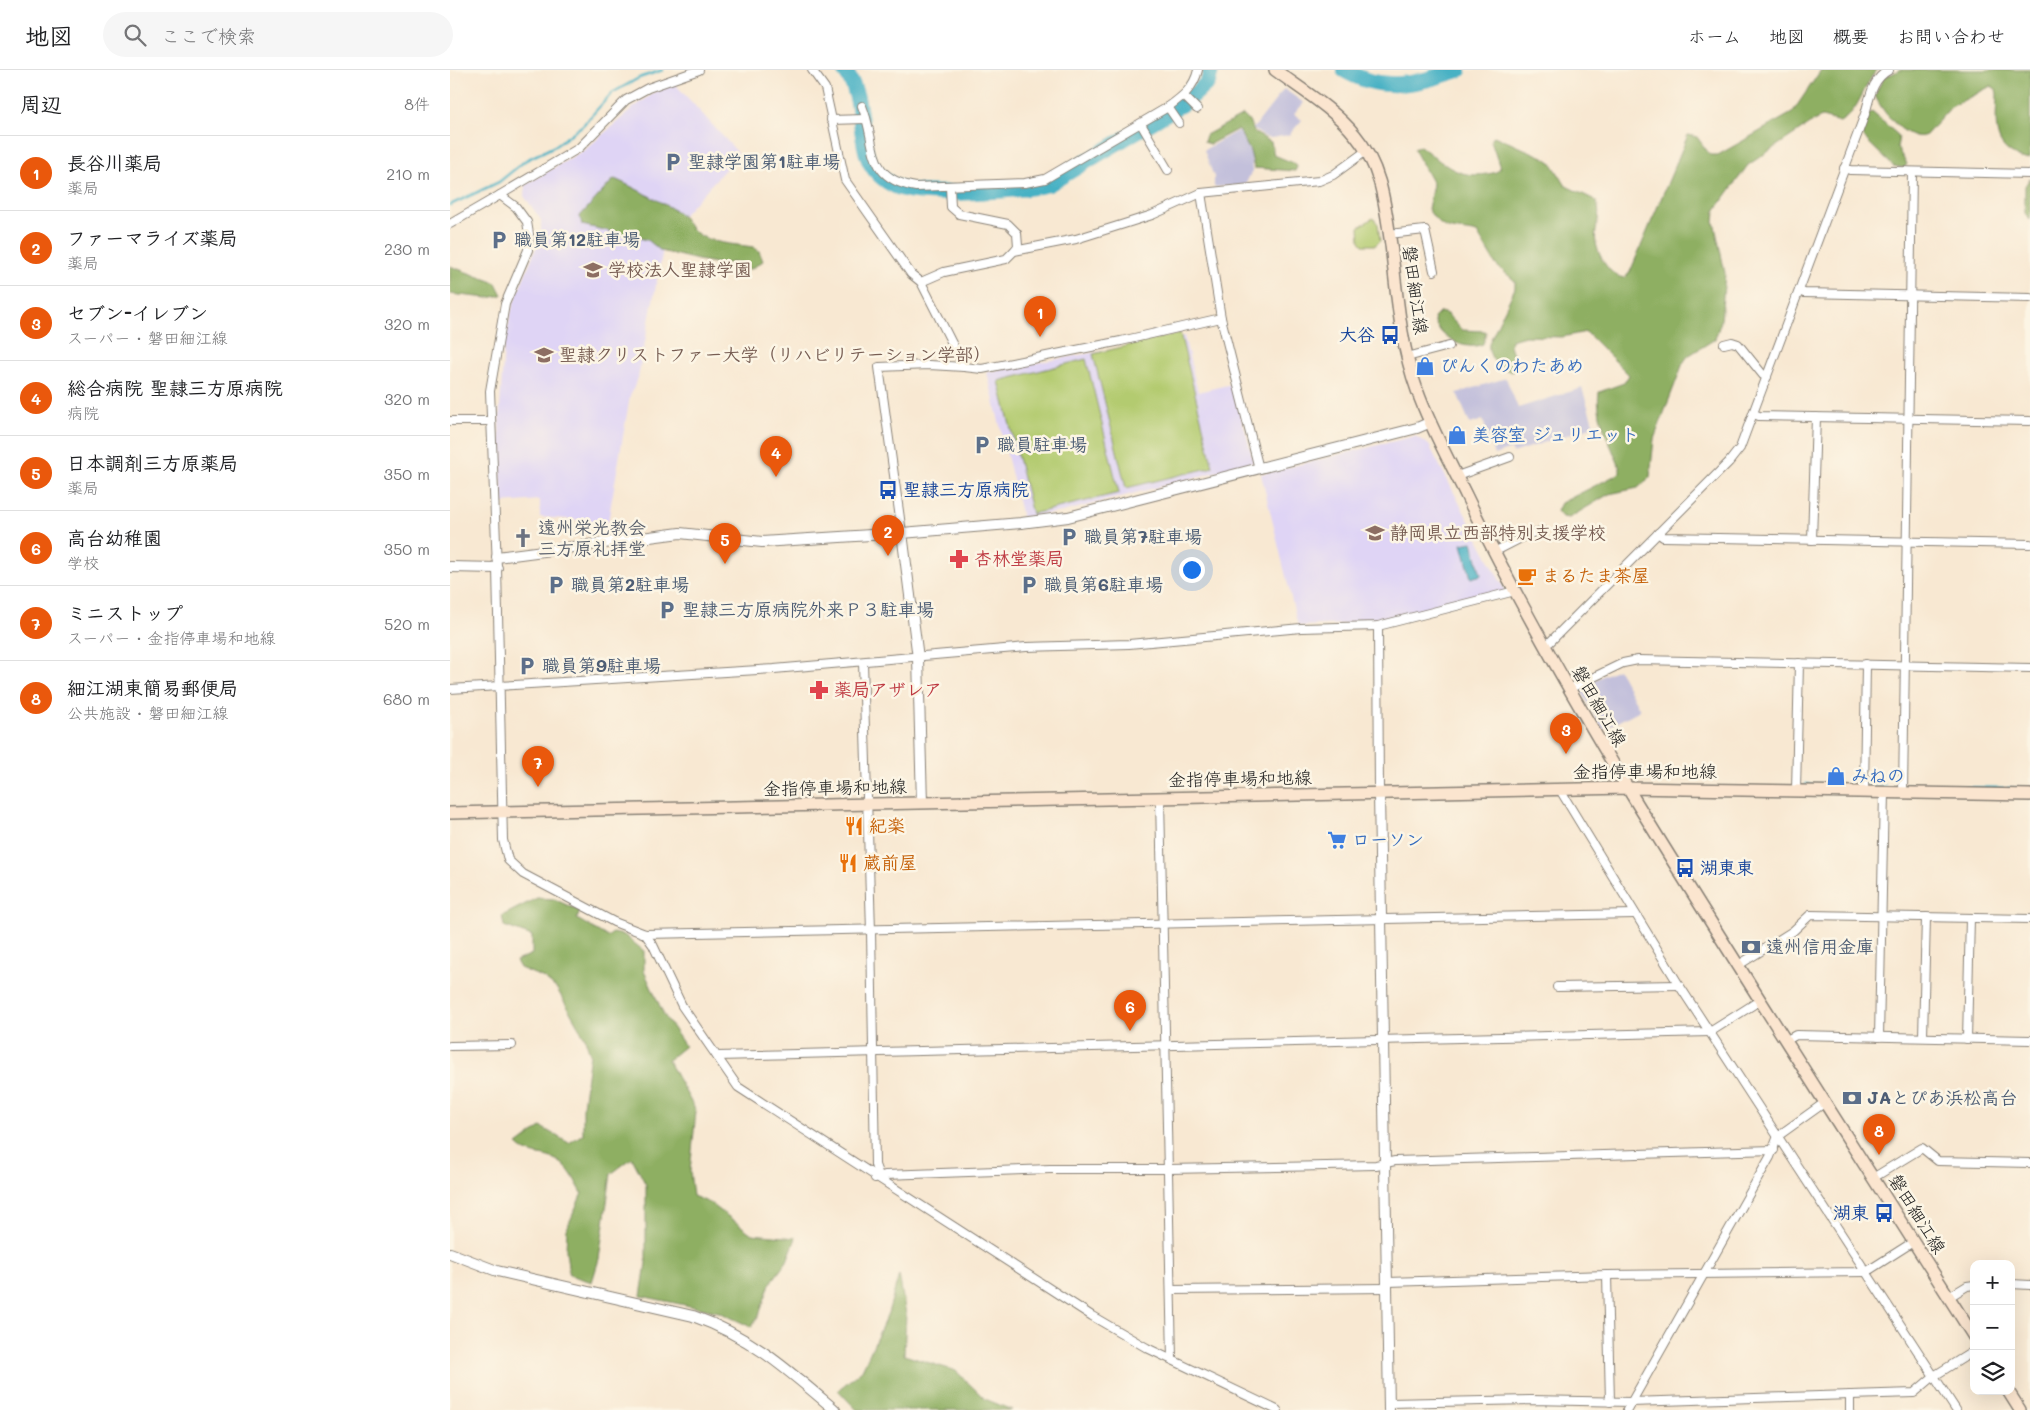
<!DOCTYPE html>
<html lang="ja">
<head>
<meta charset="utf-8">
<style>
	body { margin:0; font-family:Mali,"Klee One",sans-serif; background:#f6f6f6; color:#202124 }
	.controls { position:absolute; right:15px; bottom:15px; display:grid; overflow:hidden; border-radius:10px; box-shadow:0 5px 20px #0002 }
	.controls button { width:45px; height:45px; display:grid; place-items:center; padding:0; border:0; border-bottom:1px solid #e0e0e0; background:#fff; color:#202124; font:25px sans-serif }
	.you { position:absolute; left:741px; top:499px; width:18px; height:18px; margin:-12px; border:4px solid #fff; border-radius:50%; background:#1a73e8; box-shadow:0 0 0 8px #1a73e833 }
	.badge { display:grid; place-items:center; width:32px; height:32px; border-radius:50%; background:#ea580c; color:#fff; font-size:16px; font-weight:700 }
	.pin { position:absolute; translate:-50% -41px; filter:drop-shadow(0 1px 2px #0008) }
	.pin::after { content:''; position:absolute; top:26px; width:18px; height:15px; background:inherit; clip-path:polygon(0 0,100% 0,50% 100%) }
	.list { margin:0; padding:0; list-style:none }
	h2 { display:flex; justify-content:space-between; align-items:center; height:65px; margin:0; padding:0 20px; font-size:21px }
	h2 small { font-size:16px; font-weight:400; color:#757577 }
	.list li { display:grid; grid-template-columns:32px 1fr auto; gap:15px; align-items:center; box-sizing:border-box; height:75px; padding:0 20px; border-top:1px solid #e0e0e0 }
	.list b { display:block; font-size:19px; white-space:nowrap }
	.list p { margin:0; font-size:16px; white-space:nowrap; color:#757577 }
	.list em { font-size:16px; font-style:normal; color:#757577 }
	.icon { flex:none; width:28px; height:28px; fill:none; stroke:currentColor; stroke-width:2; stroke-linecap:round; stroke-linejoin:round }
	.map { position:relative; flex:none; width:1580px; height:1340px; overflow:hidden }
	header { display:flex; align-items:center; gap:30px; box-sizing:border-box; height:70px; padding:0 25px; background:#fff; border-bottom:1px solid #e0e0e0 }
	header strong { font-size:24px }
	nav { display:flex; gap:28px; margin-inline-start:auto; font-size:18px }
	.search { width:350px; height:45px; background:#f6f6f6; display:flex; align-items:center; gap:12px; box-sizing:border-box; padding:0 18px; border-radius:28px; color:#757577; font-size:19px }
	main { display:flex }
	aside { flex:1; background:#fff }
	.map>svg:first-child { display:block }
</style>
</head>
<body>
<header>
<strong>地図</strong>
<div class="search"><svg class="icon" aria-label="search" viewBox="0 0 24 24"><circle cx="10" cy="10" r="6"/><path d="M15 15l6 6"/></svg>ここで検索</div>
<nav><a>ホーム</a><a>地図</a><a>概要</a><a>お問い合わせ</a></nav>
</header>
<main>
<aside>
<h2>周辺<small>8件</small></h2>
<ul class="list">
<li><span class="badge">1</span><div><b>長谷川薬局</b><p>薬局</p></div><em>210 m</em></li>
<li><span class="badge">2</span><div><b>ファーマライズ薬局</b><p>薬局</p></div><em>230 m</em></li>
<li><span class="badge">3</span><div><b>セブン-イレブン</b><p>スーパー · 磐田細江線</p></div><em>320 m</em></li>
<li><span class="badge">4</span><div><b>総合病院 聖隷三方原病院</b><p>病院</p></div><em>320 m</em></li>
<li><span class="badge">5</span><div><b>日本調剤三方原薬局</b><p>薬局</p></div><em>350 m</em></li>
<li><span class="badge">6</span><div><b>高台幼稚園</b><p>学校</p></div><em>350 m</em></li>
<li><span class="badge">7</span><div><b>ミニストップ</b><p>スーパー · 金指停車場和地線</p></div><em>520 m</em></li>
<li><span class="badge">8</span><div><b>細江湖東簡易郵便局</b><p>公共施設 · 磐田細江線</p></div><em>680 m</em></li>
</ul>
</aside>
<div class="map">
<svg width="1580" height="1340" viewBox="0 0 1580 1340">
	<rect width="100%" height="100%" fill="#fcf5e5"/>
	<filter id="ink" filterUnits="userSpaceOnUse"><feTurbulence type="fractalNoise" baseFrequency=".02" numOctaves="2"/><feDisplacementMap in="SourceGraphic" scale="10" xChannelSelector="R" yChannelSelector="G"/><feConvolveMatrix kernelMatrix="1 2 1 2 8 2 1 2 1" color-interpolation-filters="sRGB"/></filter>
	<filter id="wash" filterUnits="userSpaceOnUse"><feTurbulence type="fractalNoise" baseFrequency=".0096" numOctaves="4" result="noise"/><feDisplacementMap in="SourceGraphic" scale="20" xChannelSelector="R" yChannelSelector="G"/><feGaussianBlur stdDeviation="1.12" result="paint"/><feColorMatrix in="noise" values="0 0 0 0 0 0 0 0 0 0 0 0 0 0 0 0 0 1.4 0 .05"/><feComposite in="paint" operator="in"/></filter>
	<g filter="url(#wash)">
		<rect width="100%" height="100%" fill="#f8e8d2"/>
		<g fill="#dfd4f5">
			<polygon points="225,14 289,84 216,164 188,308 180,326 158,452 90,447 90,430 52,433 49,354 54,274 63,235 91,165 91,150 74,126 75,115 136,79 183,38 207,21"/>
			<polygon points="734,266 748,322 782,314 804,392 612,442 572,447 537,302"/>
			<polygon points="965,366 979,375 1056,522 927,553 848,556 811,404"/>
		</g>
		<g fill="#c3c0db">
			<polygon points="834,19 854,33 844,44 852,50 839,65 821,68 813,66 803,59"/>
			<polygon points="789,60 801,84 802,101 795,115 764,117 764,107 754,80"/>
			<polygon points="1056,308 1068,338 1132,318 1144,356 1063,383 1061,379 1044,385 1033,350 1020,354 1007,323"/>
			<polygon points="1168,599 1190,640 1152,660 1129,617"/>
		</g>
		<g fill="#b3cb70" stroke="#687446">
			<polygon points="923,148 928,154 930,171 926,175 913,175 910,171 909,157"/>
			<polygon points="730,263 763,397 676,418 643,284"/>
			<polygon points="636,289 669,423 582,444 549,311"/>
		</g>
		<g fill="#8eaf62" stroke="#55663f">
			<path d="M 1371,0 L 1427,0 C 1413,15 1410,41 1390,52 L 1372,47 L 1367,49 L 1298,95 L 1265,141 L 1264,151 L 1275,203 L 1271,251 L 1265,269 L 1238,286 L 1233,293 L 1204,369 L 1200,407 L 1188,418 L 1159,424 L 1119,448 L 1112,447 L 1107,441 L 1111,433 L 1170,403 L 1170,398 C 1161,374 1145,348 1149,322 L 1174,313 L 1179,305 L 1136,262 L 1112,267 L 1075,266 L 1061,270 L 1060,275 L 1067,298 L 1062,302 C 1049,298 1037,288 1039,273 L 1065,218 L 1065,211 L 1046,195 L 1027,163 C 1003,157 994,165 978,139 L 983,114 L 964,79 L 970,76 C 993,93 1007,109 1037,104 C 1043,103 1047,103 1050,98 L 1041,71 L 1044,66 L 1093,87 L 1101,92 L 1116,116 L 1145,130 C 1154,145 1143,157 1146,173 C 1149,187 1160,207 1175,208 L 1180,202 L 1238,65 L 1247,67 L 1260,85 L 1268,85 L 1342,43 Z"/>
			<path d="M 1450,0 L 1580,0 L 1580,88 C 1572,90 1568,87 1561,83 C 1541,71 1547,45 1547,24 L 1546,19 L 1541,16 L 1501,37 L 1476,65 C 1458,74 1430,40 1425,25 L 1433,8 Z"/>
			<polygon points="1422,42 1449,66 1447,78 1457,94 1454,98 1443,96 1412,66 1419,44"/>
			<polygon points="793,45 798,50 805,63 821,72 824,85 846,94 847,97 845,101 804,98 800,81 788,59 760,74 754,72 756,65"/>
			<polygon points="1580,108 1580,150 1575,143 1575,116"/>
			<path d="M 164,109 C 170,110 221,137 229,143 C 236,148 238,156 244,161 C 258,174 285,174 303,177 L 309,181 L 313,191 L 301,199 L 296,199 L 287,192 L 271,194 L 248,190 L 211,181 L 198,170 L 132,155 L 130,146 Z"/>
			<polygon points="0,196 46,213 52,225 38,228 0,224"/>
			<path d="M 990,242 L 997,244 L 1012,260 L 1035,261 L 1036,263 L 1033,274 C 1015,282 987,267 984,248 Z"/>
			<path d="M 87,828 L 104,829 L 130,841 L 127,849 L 158,867 L 162,863 L 174,865 L 194,881 L 194,901 L 214,945 L 235,976 L 218,990 L 246,1041 L 240,1101 L 243,1126 L 260,1133 L 302,1164 L 346,1168 L 337,1191 L 320,1214 L 309,1245 L 301,1257 L 269,1242 L 191,1226 L 196,1193 L 196,1115 L 182,1088 L 161,1104 L 149,1189 L 142,1212 L 119,1205 L 116,1180 L 117,1158 L 132,1123 C 125,1111 120,1098 108,1091 C 95,1083 78,1087 67,1075 L 91,1057 L 119,1073 L 133,1064 L 133,1036 L 140,984 L 135,968 L 107,919 L 94,908 L 70,898 L 66,891 L 82,884 L 82,866 L 54,856 L 52,846 Z"/>
			<polygon points="449,1205 456,1244 454,1285 506,1301 535,1329 562,1340 407,1340 388,1320 412,1300 438,1243"/>
		</g>
		<polygon fill="#46b1c4" stroke="#316670" points="1022,472 1031,505 1021,508 1012,474"/>
		<g fill="none" stroke-linecap="round" stroke-linejoin="round">
			<g stroke="#46b1c4" stroke-width="2.5">
				<polyline points="0,135 49,112 76,90 105,76 133,55 162,23 189,8 213,0"/>
				<polyline points="1356,714 1378,715"/>
				<polyline points="1417,715 1435,716"/>
				<polyline points="1457,716 1553,718"/>
				<polyline points="1558,718 1580,719"/>
			</g>
			<g stroke="#46b1c4" stroke-width="16">
				<path d="M 394,0 C 414,25 408,59 418,88 C 423,101 434,111 447,117 C 473,128 570,121 599,114 L 737,31 L 758,12 L 761,0"/>
				<path d="M 894,0 C 933,24 969,13 1009,0"/>
			</g>
		</g>
	</g>
	<g filter="url(#ink)">
		<g fill="none" stroke-linecap="round" stroke-linejoin="round">
			<g stroke="#8a8277" stroke-width="10">
				<g id="minor">
					<polyline points="249,0 198,18 176,30 129,78 50,125 66,137 77,152 79,164 78,180 55,234 40,321 47,498 53,770 58,790 73,804 164,852 195,864 1185,844"/>
					<polyline points="362,0 375,18 395,110 461,204 471,212 514,297 479,295 429,297 452,463"/>
					<polyline points="734,26 747,39"/>
					<path d="M 412,36 C 428,75 414,108 466,117 L 575,113 L 595,109 L 718,37 C 732,27 744,18 748,0"/>
					<polyline points="718,37 729,53"/>
					<polyline points="381,50 416,49"/>
					<polyline points="691,54 718,100"/>
					<polyline points="1394,98 1400,100 1580,104"/>
					<polyline points="500,116 501,137 509,144 558,154 567,163 568,176 564,181"/>
					<polyline points="751,123 771,248"/>
					<polyline points="0,154 50,125"/>
					<polyline points="939,164 975,160 984,201"/>
					<polyline points="471,212 494,202 556,189 564,181 626,169 674,154 702,145 751,123 869,111 883,105 916,81"/>
					<polyline points="1349,221 1354,223 1580,228"/>
					<polyline points="1274,274 1282,272 1288,274 1313,305 1317,307"/>
					<polyline points="957,287 999,276"/>
					<polyline points="514,297 532,299 671,271 771,248 809,399"/>
					<polyline points="1304,344 1309,346 1580,351"/>
					<polyline points="0,351 41,351"/>
					<polyline points="1007,406 1060,387"/>
					<polyline points="1208,463 1213,467 1580,474"/>
					<polyline points="1362,470 1366,347"/>
					<polyline points="1044,482 1081,463 1093,461"/>
					<polyline points="928,556 929,723"/>
					<path d="M 1094,575 L 1100,572 L 1279,392 L 1290,378 L 1415,44 C 1420,27 1422,9 1439,0"/>
					<polyline points="413,592 421,861 425,1095 428,1103 425,1108 435,1105 600,1099 718,1099 926,1095 945,1091 1324,1080"/>
					<polyline points="0,619 324,599 576,577 679,574 851,558 928,556 1065,521"/>
					<polyline points="1119,619 1173,593 1188,590 1580,598"/>
					<polyline points="1110,720 1229,915 1506,1340"/>
					<polyline points="1346,721 1349,593"/>
					<polyline points="1414,722 1416,594"/>
					<polyline points="1453,723 1462,102"/>
					<polyline points="710,729 722,1289"/>
					<polyline points="195,864 203,875 232,936 288,1017 642,1246 697,1278 827,1340"/>
					<polyline points="1287,896 1343,861 1360,845 1580,849"/>
					<polyline points="1107,917 1229,915"/>
					<polyline points="1429,967 1434,722"/>
					<polyline points="1473,967 1476,847"/>
					<polyline points="1517,969 1520,848"/>
					<polyline points="1335,971 1346,965 1580,970"/>
					<polyline points="0,976 62,975"/>
					<polyline points="267,986 1260,962 1309,931"/>
					<polyline points="1423,1108 1472,1078 1488,1091 1580,1093"/>
					<polyline points="1157,1205 1160,1332"/>
					<polyline points="938,1212 1157,1205 1416,1202 1463,1172"/>
					<polyline points="1561,1214 1580,1215"/>
					<polyline points="721,1220 938,1218"/>
					<polyline points="1499,1227 1517,1216 1524,1215"/>
					<polyline points="1400,1325 1400,1340"/>
					<polyline points="939,1333 1081,1330 1181,1332 1464,1323 1484,1306 1524,1281"/>
					<polyline points="1177,1340 1320,1087 1328,1066 1374,1033"/>
				</g>
			</g>
			<g stroke="#8a8277" stroke-width="12">
				<g id="tertiary">
					<polyline points="452,463 468,588 472,733"/>
					<polyline points="47,487 230,463 312,472 452,463 571,453 618,447 967,358 981,352"/>
					<polyline points="0,497 47,498"/>
					<polyline points="929,723 939,1340"/>
					<path d="M 0,1183 L 47,1201 L 243,1246 C 302,1267 338,1300 385,1340"/>
				</g>
			</g>
			<g stroke="#8a8277" stroke-width="14">
				<g id="secondary">
					<path d="M 825,0 C 852,20 884,39 905,65 C 932,97 935,135 941,175 C 947,224 950,274 967,320 C 980,357 1000,392 1017,427 C 1067,531 1125,631 1185,730 C 1296,911 1411,1088 1524,1267"/>
					<polyline points="0,743 1178,718 1580,725"/>
					<polyline points="1558,1321 1570,1340"/>
				</g>
			</g>
			<use href="#minor" stroke="#fff" stroke-width="8"/>
			<use href="#tertiary" stroke="#fff" stroke-width="10"/>
			<use href="#secondary" stroke="#fbe5cf" stroke-width="11"/>
		</g>
	</g>
	<defs>
		<g id="parking-bare" transform="scale(1.5)"><path d="M-3.5-5.5H1a3.5 3.5 0 0 1 0 7H-1V5.5H-3.5ZM-1-3.4V-.6H.8a1.4 1.4 0 0 0 0-2.8Z" fill="#5c6f8a" stroke="#fcf5e5" stroke-width="2.5" paint-order="stroke"/></g>
		<g id="university-bare" transform="scale(1.5)"><path d="M0-5L7-2L0 1L-7-2ZM-4 1L0 2.5L4 1V4Q0 6-4 4Z" fill="#8d6e63" stroke="#fcf5e5" stroke-width="2.5" paint-order="stroke"/></g>
		<g id="bus-bare" transform="scale(1.5)"><path d="M-5-6H5V4H4V6H2V4H-2V6H-4V4H-5ZM-3.5-4V0h7V-4ZM-3.5 1.2v1.5H-2V1.2ZM2 1.2v1.5H3.5V1.2Z" fill="#1a4fb4" stroke="#fcf5e5" stroke-width="2.5" paint-order="stroke"/></g>
		<g id="shop-bare" transform="scale(1.5)"><path d="M-5-2.5h2.3a2.7 3.5 0 0 1 5.4 0H5L5.5 6h-11ZM-1.5-2.5h3a1.5 2.3 0 0 0-3 0Z" fill="#3f7fe0" stroke="#fcf5e5" stroke-width="2.5" paint-order="stroke"/></g>
		<g id="school-bare" transform="scale(1.5)"><path d="M0-5L7-2L0 1L-7-2ZM-4 1L0 2.5L4 1V4Q0 6-4 4Z" fill="#8d6e63" stroke="#fcf5e5" stroke-width="2.5" paint-order="stroke"/></g>
		<g id="church-bare" transform="scale(1.5)"><path d="M-1.2-6h2.4v3.5h3.3v2.4h-3.3V6h-2.4V-.1h-3.3v-2.4h3.3Z" fill="#6b7280" stroke="#fcf5e5" stroke-width="2.5" paint-order="stroke"/></g>
		<g id="pharmacy-bare" transform="scale(1.5)"><path d="M-2-6h4v4h4v4h-4v4h-4v-4h-4v-4h4Z" fill="#e0444e" stroke="#fcf5e5" stroke-width="2.5" paint-order="stroke"/></g>
		<g id="cafe-bare" transform="scale(1.5)"><path d="M-5.5-4.5H6V0H3Q3 3.5 0 3.5H-2.5Q-5.5 3.5-5.5 0ZM3-3.2v2h1.7v-2ZM-6 4.5H4V6H-6Z" fill="#e8710a" stroke="#fcf5e5" stroke-width="2.5" paint-order="stroke"/></g>
		<g id="restaurant-bare" transform="scale(1.5)"><path d="M-5-6h1v4h1v-4h1v4h1v-4h1v5L-1.5 .5V6h-2V.5L-5-1ZM5-6V6H3V1.5H1.5Q1.5-4 5-6Z" fill="#e8710a" stroke="#fcf5e5" stroke-width="2.5" paint-order="stroke"/></g>
		<g id="supermarket-bare" transform="scale(1.5)"><path d="M-6-5.5h2.5l.6 2H6L4.5 2H-2.5L-4.4-4H-6ZM-1.5 3.2a1.3 1.3 0 1 0 .1 0ZM3 3.2a1.3 1.3 0 1 0 .1 0Z" fill="#3f7fe0" stroke="#fcf5e5" stroke-width="2.5" paint-order="stroke"/></g>
		<g id="bank-bare" transform="scale(1.5)"><path d="M-6-4H6V4H-6ZM0-2.3a2.3 2.3 0 1 0 0 4.6a2.3 2.3 0 1 0 0-4.6Z" fill="#5c6f8a" stroke="#fcf5e5" stroke-width="2.5" paint-order="stroke"/></g>
	</defs>
	<g fill-rule="evenodd">
		<use href="#parking-bare" x="223" y="92"/>
		<use href="#parking-bare" x="49" y="170"/>
		<use href="#university-bare" x="143" y="200"/>
		<use href="#bus-bare" x="940" y="265"/>
		<use href="#university-bare" x="94" y="285"/>
		<use href="#shop-bare" x="975" y="296"/>
		<use href="#shop-bare" x="1007" y="365"/>
		<use href="#parking-bare" x="532" y="375"/>
		<use href="#bus-bare" x="438" y="420"/>
		<use href="#school-bare" x="925" y="463"/>
		<use href="#parking-bare" x="619" y="467"/>
		<use href="#church-bare" x="73" y="468"/>
		<use href="#pharmacy-bare" x="509" y="489"/>
		<use href="#cafe-bare" x="1077" y="506"/>
		<use href="#parking-bare" x="106" y="515"/>
		<use href="#parking-bare" x="579" y="515"/>
		<use href="#parking-bare" x="217" y="540"/>
		<use href="#parking-bare" x="77" y="596"/>
		<use href="#pharmacy-bare" x="369" y="620"/>
		<use href="#shop-bare" x="1386" y="706"/>
		<use href="#restaurant-bare" x="404" y="756"/>
		<use href="#supermarket-bare" x="887" y="770"/>
		<use href="#restaurant-bare" x="398" y="793"/>
		<use href="#bus-bare" x="1235" y="798"/>
		<use href="#bank-bare" x="1301" y="877"/>
		<use href="#bank-bare" x="1402" y="1028"/>
		<use href="#bus-bare" x="1434" y="1143"/>
	</g>
	<g text-anchor="middle" stroke-width="5" stroke-linejoin="round" paint-order="stroke">
		<g font-size="18" font-weight="bold" fill="#4e5e75" stroke="#fcf5e5" text-anchor="start">
			<text x="238" y="98">聖隷学園第1駐車場</text>
			<text x="64" y="176">職員第12駐車場</text>
			<text x="547" y="381">職員駐車場</text>
			<text x="634" y="473">職員第7駐車場</text>
			<text x="121" y="521">職員第2駐車場</text>
			<text x="594" y="521">職員第6駐車場</text>
			<text x="232" y="546">聖隷三方原病院外来Ｐ３駐車場</text>
			<text x="92" y="602">職員第9駐車場</text>
			<text x="1316" y="883">遠州信用金庫</text>
			<text x="1417" y="1034">JAとぴあ浜松高台</text>
		</g>
		<g font-size="18" font-weight="bold" fill="#785e54" stroke="#fcf5e5" text-anchor="start">
			<text x="158" y="206">学校法人聖隷学園</text>
			<text x="109" y="291">聖隷クリストファー大学（リハビリテーション学部）</text>
			<text x="940" y="469">静岡県立西部特別支援学校</text>
		</g>
		<g font-size="18" fill="#1c1c1c" stroke="#fcf5e5">
			<text transform="translate(965 220) rotate(82)" y="6">磐田細江線</text>
			<text transform="translate(1149 636) rotate(60)" y="6">磐田細江線</text>
			<text x="1195" y="708">金指停車場和地線</text>
			<text transform="translate(790 709) rotate(-1)" y="6">金指停車場和地線</text>
			<text transform="translate(385 718) rotate(-1)" y="6">金指停車場和地線</text>
			<text transform="translate(1467 1144) rotate(58)" y="6">磐田細江線</text>
		</g>
		<g font-size="18" font-weight="bold" fill="#164399" stroke="#fcf5e5" text-anchor="end">
			<text x="925" y="271">大谷</text>
			<text x="453" y="426" text-anchor="start">聖隷三方原病院</text>
			<text x="1250" y="804" text-anchor="start">湖東東</text>
			<text x="1419" y="1149">湖東</text>
		</g>
		<g font-size="18" font-weight="bold" fill="#366cbe" stroke="#fcf5e5" text-anchor="start">
			<text x="990" y="302">ぴんくのわたあめ</text>
			<text x="1022" y="371">美容室 ジュリエット</text>
			<text x="1401" y="712">みねの</text>
			<text x="902" y="776">ローソン</text>
		</g>
		<g font-size="18" font-weight="bold" fill="#5b616d" stroke="#fcf5e5" text-anchor="start">
			<text x="88" y="464">遠州栄光教会<tspan x="88" dy="21">三方原礼拝堂</tspan></text>
		</g>
		<g font-size="18" font-weight="bold" fill="#be3a42" stroke="#fcf5e5" text-anchor="start">
			<text x="524" y="495">杏林堂薬局</text>
			<text x="384" y="626">薬局アザレア</text>
		</g>
		<g font-size="18" font-weight="bold" fill="#c56008" stroke="#fcf5e5" text-anchor="start">
			<text x="1092" y="512">まるたま茶屋</text>
			<text x="419" y="762">紀楽</text>
			<text x="413" y="799">蔵前屋</text>
		</g>
	</g>
</svg>
<div class="controls">
<button>+</button>
<button>−</button>
<button><svg class="icon" aria-label="layers" viewBox="0 0 24 24"><path d="M12 4l9 5-9 5-9-5zM3 14l9 5 9-5"/></svg></button>
</div>
<div class="you"></div>
<div class="pin badge" style="left:590px;top:267px">1</div>
<div class="pin badge" style="left:438px;top:486px">2</div>
<div class="pin badge" style="left:1116px;top:684px">3</div>
<div class="pin badge" style="left:326px;top:407px">4</div>
<div class="pin badge" style="left:275px;top:494px">5</div>
<div class="pin badge" style="left:680px;top:961px">6</div>
<div class="pin badge" style="left:88px;top:717px">7</div>
<div class="pin badge" style="left:1429px;top:1085px">8</div>
</div>
</main>
</body>
</html>
